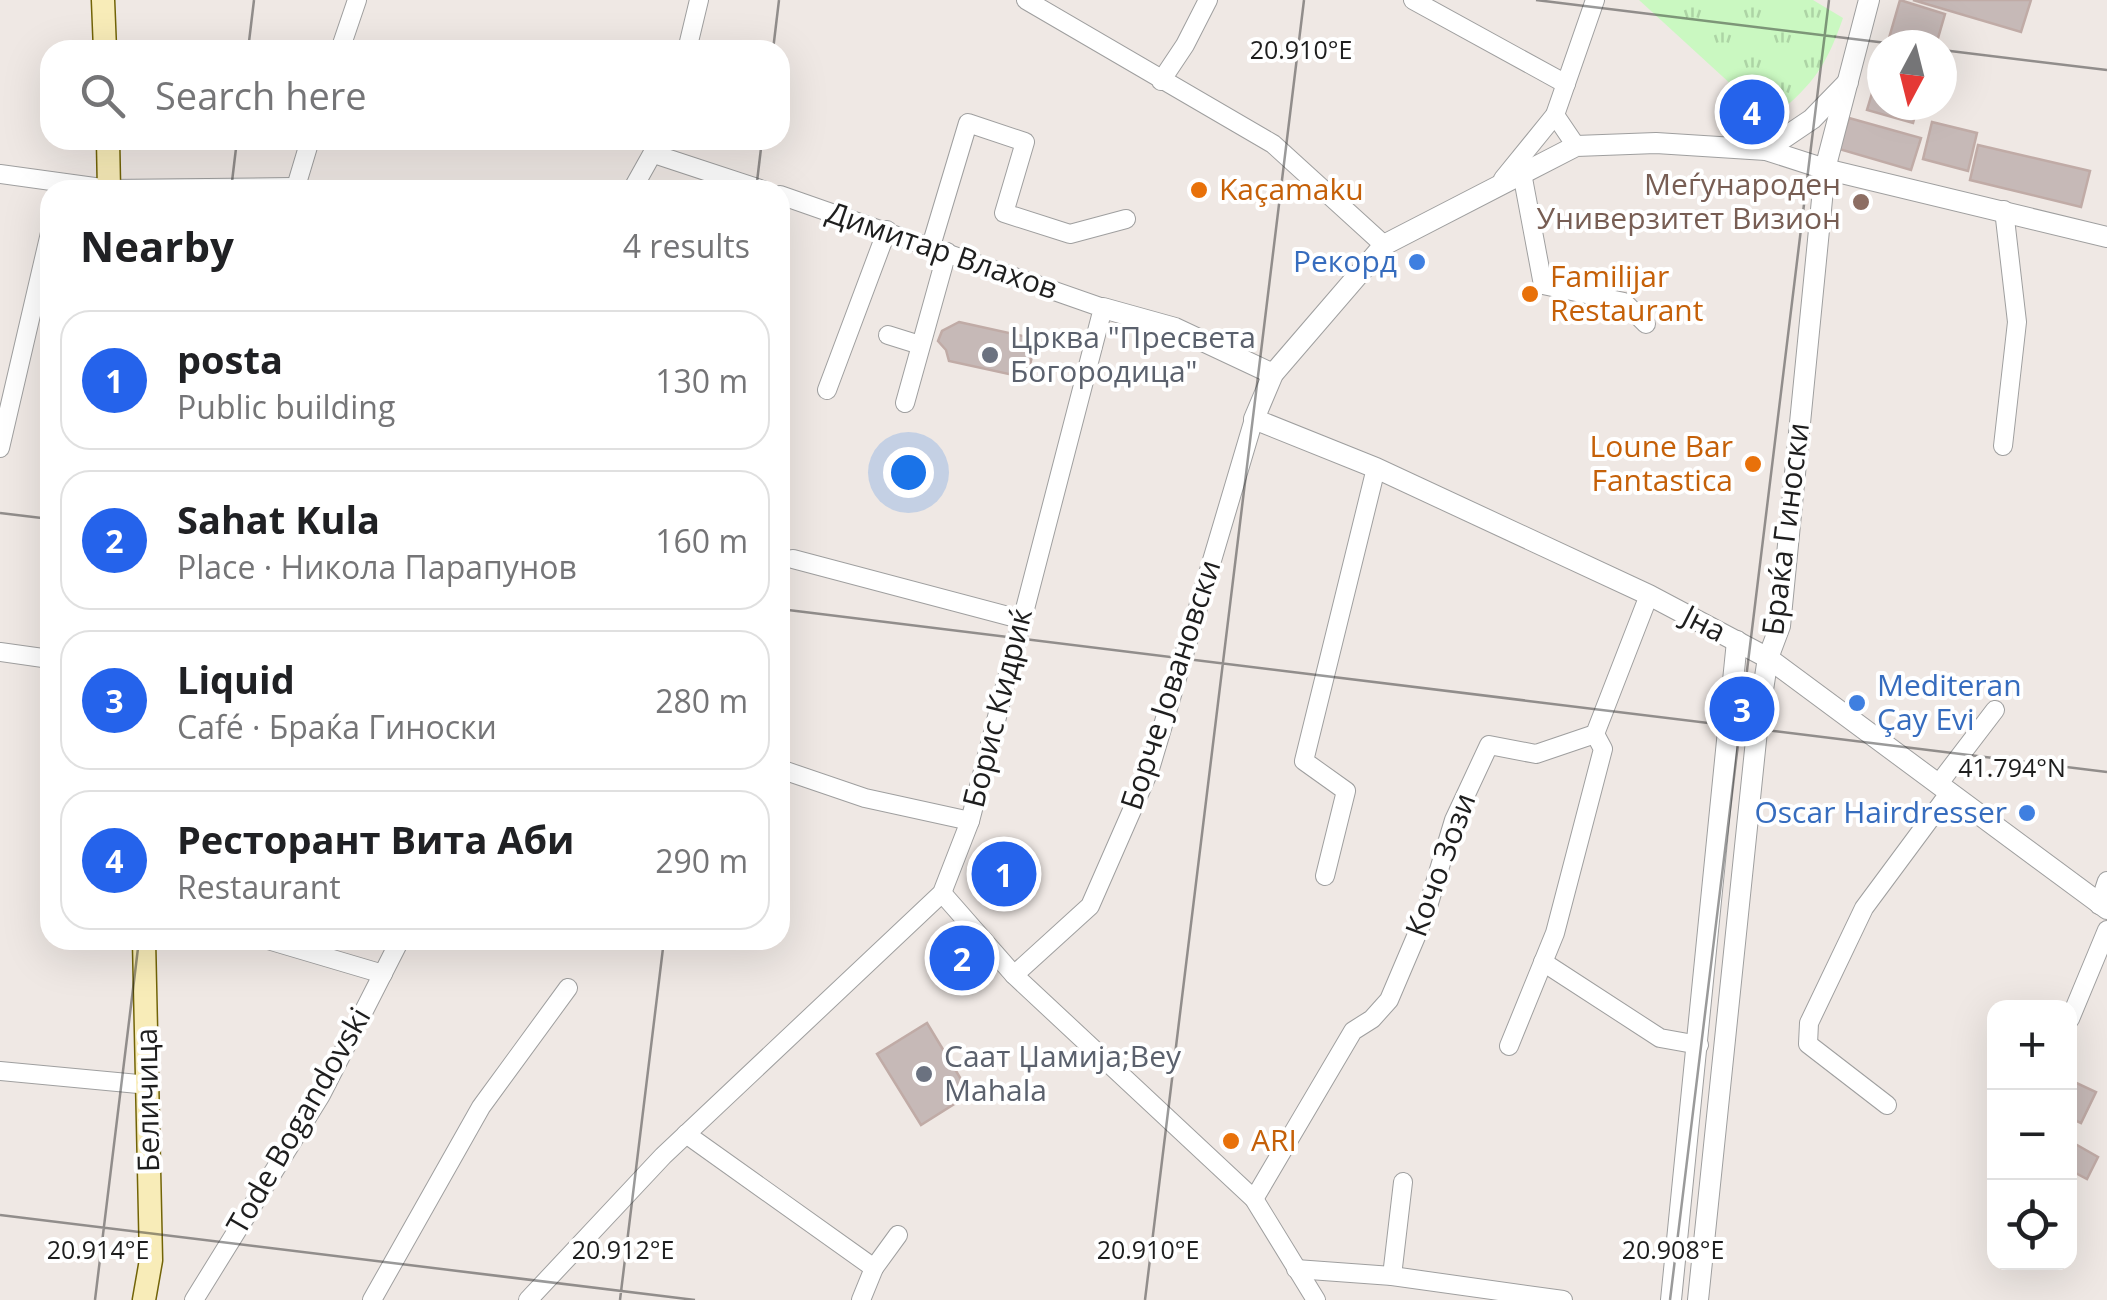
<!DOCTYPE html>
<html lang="en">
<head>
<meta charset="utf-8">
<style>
	body { margin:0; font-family:"Open Sans",sans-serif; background:#f6f6f6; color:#202124 }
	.controls { position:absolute; right:30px; bottom:30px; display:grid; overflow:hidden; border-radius:20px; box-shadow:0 10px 40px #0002 }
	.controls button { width:90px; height:90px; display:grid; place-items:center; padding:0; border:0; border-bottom:2px solid #e0e0e0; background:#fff; color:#202124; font:50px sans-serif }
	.compass { position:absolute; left:1867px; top:30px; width:90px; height:90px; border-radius:50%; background:#fff; box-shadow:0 10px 40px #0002; rotate:187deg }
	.you { position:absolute; left:908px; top:472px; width:35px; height:35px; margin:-25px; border:8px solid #fff; border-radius:50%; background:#1a73e8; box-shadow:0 0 0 15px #1a73e833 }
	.badge { display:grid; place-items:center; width:65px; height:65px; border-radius:50%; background:#2563eb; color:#fff; font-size:32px; font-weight:700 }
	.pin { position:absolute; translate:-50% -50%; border:5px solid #fff; box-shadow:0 2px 10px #0006 }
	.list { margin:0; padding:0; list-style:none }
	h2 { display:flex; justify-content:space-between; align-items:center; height:130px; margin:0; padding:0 40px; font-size:42px }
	h2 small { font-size:32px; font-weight:400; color:#757577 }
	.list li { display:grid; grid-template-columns:65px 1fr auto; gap:30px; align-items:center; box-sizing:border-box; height:140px; margin:0 20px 20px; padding:0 20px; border:2px solid #e0e0e0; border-radius:30px }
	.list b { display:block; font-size:38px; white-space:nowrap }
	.list p { margin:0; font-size:32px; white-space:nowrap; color:#757577 }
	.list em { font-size:32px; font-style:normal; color:#757577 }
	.icon { flex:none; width:55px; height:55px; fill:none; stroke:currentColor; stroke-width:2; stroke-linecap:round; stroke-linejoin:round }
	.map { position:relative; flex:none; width:2107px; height:1300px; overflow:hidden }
	.search { position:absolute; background:#fff; box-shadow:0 10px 40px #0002; left:40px; top:40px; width:750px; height:110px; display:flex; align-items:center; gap:25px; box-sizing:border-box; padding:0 35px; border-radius:30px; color:#757577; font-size:38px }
	.panel { position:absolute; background:#fff; box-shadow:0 10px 40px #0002; left:40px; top:180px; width:750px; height:770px; border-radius:30px }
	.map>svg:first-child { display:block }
</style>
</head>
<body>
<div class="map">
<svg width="2107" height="1300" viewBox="0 0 2107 1300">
	<defs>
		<pattern id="park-tufts" width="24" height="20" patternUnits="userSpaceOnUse" patternTransform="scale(2.5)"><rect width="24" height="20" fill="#caf8c1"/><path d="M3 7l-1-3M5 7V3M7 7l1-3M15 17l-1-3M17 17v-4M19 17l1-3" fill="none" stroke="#add4a5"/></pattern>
	</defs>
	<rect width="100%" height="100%" fill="#efe8e4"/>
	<path fill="url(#park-tufts)" d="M 1639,0 L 1813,0 L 1843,18 C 1825,70 1811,86 1770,120 Z"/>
	<g fill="#c6b9b7" stroke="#c0aba6" stroke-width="2.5">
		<polygon points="1900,0 1945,14 1936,45 1887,45"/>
		<polygon points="1913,0 2031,0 2021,32"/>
		<polygon points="1882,60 1882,105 1918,105 1913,123 1867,110"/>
		<polygon points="1849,118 1921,138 1911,170 1839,149"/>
		<polygon points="1932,122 1977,133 1968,171 1923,159"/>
		<polygon points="1978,145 2090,171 2081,207 1970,180"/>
		<polygon points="959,322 1036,339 1027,378 949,361 946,350 938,341 942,331"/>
		<polygon points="927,1023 970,1094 921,1125 877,1054"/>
		<polygon points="2070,1080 2096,1092 2081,1123 2070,1118"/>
		<polygon points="2070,1141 2098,1157 2087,1179 2070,1170"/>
	</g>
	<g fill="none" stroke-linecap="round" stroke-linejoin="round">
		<g stroke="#9f9f9f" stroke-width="20">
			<g id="minor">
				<polyline points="1026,0 1273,144 1384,245"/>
				<polyline points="1413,0 1566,84"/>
				<polyline points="340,50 357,0"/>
				<polyline points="687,50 699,0"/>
				<polyline points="1161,81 1185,45 1208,0"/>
				<polyline points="1555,115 1576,146"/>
				<polyline points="654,154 763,190"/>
				<polyline points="1522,173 1543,285 1624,302 1646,324"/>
				<polyline points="0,174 109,189 293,187"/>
				<polyline points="1503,179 1555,115 1595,0"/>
				<polyline points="295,190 310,140"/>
				<polyline points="632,190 660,140"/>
				<polyline points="931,246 968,123 1025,142 1004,213 1070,234 1126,219"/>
				<polyline points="888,335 920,345"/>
				<polyline points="827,390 887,230"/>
				<polyline points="905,403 947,252"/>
				<polyline points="2003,446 2017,322 2004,210"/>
				<polyline points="0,448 50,233"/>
				<polyline points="793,559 1020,619"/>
				<polyline points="0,652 50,659"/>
				<polyline points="780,769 865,798 970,821"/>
				<polyline points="1940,782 1995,710"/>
				<polyline points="1325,876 1346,791 1304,761 1376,468"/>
				<polyline points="942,893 1014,975 1254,1199 1316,1300"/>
				<polyline points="2099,905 2107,881"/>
				<polyline points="268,940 383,974"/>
				<polyline points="1543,962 1660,1038 1699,1045"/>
				<polyline points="1014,975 1090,906 1150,769 1254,419"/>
				<polyline points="2070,1019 2107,930"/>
				<polyline points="1509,1046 1555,933 1603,749 1595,734"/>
				<polyline points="0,1071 149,1085"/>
				<polyline points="1887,1105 1808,1044 1809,1023 1864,908 1950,792"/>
				<polyline points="686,1134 874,1268"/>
				<polyline points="1254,1199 1353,1031 1372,1019 1389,1000 1426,913 1454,820 1489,745 1536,754 1595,734 1649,595"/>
				<polyline points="1296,1269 1392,1276 1563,1300"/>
				<polyline points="1392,1276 1403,1182"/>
				<polyline points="194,1300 321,1095 400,940"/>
				<polyline points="372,1300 481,1107 568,988"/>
				<polyline points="528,1300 663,1156 942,893 970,821 1103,308 780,195"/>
				<polyline points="861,1300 874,1268 898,1235"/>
			</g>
		</g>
		<g stroke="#9f9f9f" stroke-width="22">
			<g id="tertiary">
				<polyline points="1766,150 1812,119 1848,82"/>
				<polyline points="2107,237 1825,169 1766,150 1656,143 1576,146 1384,245 1273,374 1254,419 1376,468 1649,595 1768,658 2107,909"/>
				<polyline points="1103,308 1175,328 1273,374"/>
				<polyline points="1671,1300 1737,641"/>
				<polyline points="1698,1300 1758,721 1768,658 1780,626 1825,169 1869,0"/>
			</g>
		</g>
		<g stroke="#726407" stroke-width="25">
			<g id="secondary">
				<polyline points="103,0 105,50"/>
				<polyline points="108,140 109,190"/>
				<polyline points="144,940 151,1260 144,1300"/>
			</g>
		</g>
		<use href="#minor" stroke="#fff" stroke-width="18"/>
		<use href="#tertiary" stroke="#fff" stroke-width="20"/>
		<use href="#secondary" stroke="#f8ecb8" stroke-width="22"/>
	</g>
	<path fill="none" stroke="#1e1e1e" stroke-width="2.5" stroke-opacity="0.45" d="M 1536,0 L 1903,45M 248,50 L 254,0M 773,50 L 779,0M 1942,50 L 2107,70M 231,190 L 237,140M 756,190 L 762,140M 0,513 L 50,519M 780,609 L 2107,772M 0,1215 L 695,1300M 95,1300 L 139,940M 620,1300 L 664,940M 1145,1300 L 1304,0M 1670,1300 L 1829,0"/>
	<g fill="#e8710a" stroke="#fff" stroke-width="4">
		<circle cx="1199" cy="190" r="10"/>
		<circle cx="1530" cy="294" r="10"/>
		<circle cx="1753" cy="464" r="10"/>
		<circle cx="1231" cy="1141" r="10"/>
	</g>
	<circle fill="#8d6e63" stroke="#fff" stroke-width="4" cx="1861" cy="202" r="10"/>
	<g fill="#3f7fe0" stroke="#fff" stroke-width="4">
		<circle cx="1417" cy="262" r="10"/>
		<circle cx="1857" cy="703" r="10"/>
		<circle cx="2027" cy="813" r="10"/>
	</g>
	<g fill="#6b7280" stroke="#fff" stroke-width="4">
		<circle cx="990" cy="355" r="10"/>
		<circle cx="924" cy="1074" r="10"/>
	</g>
	<g text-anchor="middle" stroke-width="8" stroke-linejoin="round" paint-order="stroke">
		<g font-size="30" fill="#785e54" stroke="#fff" text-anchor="end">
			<text x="1841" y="195">Меѓународен<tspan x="1841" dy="34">Универзитет Визион</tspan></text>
		</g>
		<g font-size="30" fill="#c56008" stroke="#fff" text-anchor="start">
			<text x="1219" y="200">Kaçamaku</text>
			<text x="1550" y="287">Familijar<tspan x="1550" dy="34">Restaurant</tspan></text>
			<text x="1733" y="457" text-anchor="end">Loune Bar<tspan x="1733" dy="34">Fantastica</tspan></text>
			<text x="1251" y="1151">ARI</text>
		</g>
		<g font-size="30" fill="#1e1e1e" stroke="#fff">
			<text transform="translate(942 251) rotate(19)" y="10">Димитар Влахов</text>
			<text transform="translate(1786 529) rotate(-83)" y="10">Браќа Гиноски</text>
			<text transform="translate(1704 624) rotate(27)" y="10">Јна</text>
			<text transform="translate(1171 685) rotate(-72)" y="10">Борче Јовановски</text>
			<text transform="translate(998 708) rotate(-76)" y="10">Борис Кидриќ</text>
			<text transform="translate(1441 865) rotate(-70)" y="10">Кочо Зози</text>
			<text transform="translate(148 1100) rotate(-91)" y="10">Беличица</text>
			<text transform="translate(299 1121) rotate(-60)" y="10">Tode Bogandovski</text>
		</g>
		<g font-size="30" fill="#366cbe" stroke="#fff" text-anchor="end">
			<text x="1397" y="272">Рекорд</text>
			<text x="1877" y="696" text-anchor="start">Mediteran<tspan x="1877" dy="34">Çay Evi</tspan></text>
			<text x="2007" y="823">Oscar Hairdresser</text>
		</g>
		<g font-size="30" fill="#5b616d" stroke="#fff" text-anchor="start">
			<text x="1010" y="348">Црква "Пресвета<tspan x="1010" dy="34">Богородица"</tspan></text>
			<text x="944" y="1067">Саат Џамија;Bey<tspan x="944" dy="34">Mahala</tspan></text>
		</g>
	</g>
	<g font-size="25" text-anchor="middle" fill="#1e1e1e" stroke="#fff" stroke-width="8" stroke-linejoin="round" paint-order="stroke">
		<text x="1301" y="59">20.910°E</text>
		<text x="2012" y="777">41.794°N</text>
		<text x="98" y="1259">20.914°E</text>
		<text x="623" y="1259">20.912°E</text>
		<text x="1148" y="1259">20.910°E</text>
		<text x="1673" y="1259">20.908°E</text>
	</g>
</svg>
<div class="controls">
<button>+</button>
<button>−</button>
<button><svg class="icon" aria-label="locate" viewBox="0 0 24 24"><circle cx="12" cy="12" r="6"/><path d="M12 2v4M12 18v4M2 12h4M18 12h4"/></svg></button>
</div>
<svg class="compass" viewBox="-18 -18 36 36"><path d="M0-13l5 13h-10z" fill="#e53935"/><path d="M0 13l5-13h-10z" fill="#757577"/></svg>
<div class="you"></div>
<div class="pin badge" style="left:1004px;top:874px">1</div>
<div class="pin badge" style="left:962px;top:958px">2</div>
<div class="pin badge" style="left:1742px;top:709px">3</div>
<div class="pin badge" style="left:1752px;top:112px">4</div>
<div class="search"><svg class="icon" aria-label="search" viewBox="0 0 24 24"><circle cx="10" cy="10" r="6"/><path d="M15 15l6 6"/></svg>Search here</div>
<section class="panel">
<h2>Nearby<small>4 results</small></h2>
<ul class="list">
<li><span class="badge">1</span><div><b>posta</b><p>Public building</p></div><em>130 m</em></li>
<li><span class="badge">2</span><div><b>Sahat Kula</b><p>Place · Никола Парапунов</p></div><em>160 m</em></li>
<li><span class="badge">3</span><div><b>Liquid</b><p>Café · Браќа Гиноски</p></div><em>280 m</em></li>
<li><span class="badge">4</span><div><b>Ресторант Вита Аби</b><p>Restaurant</p></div><em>290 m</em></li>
</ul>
</section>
</div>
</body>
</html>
